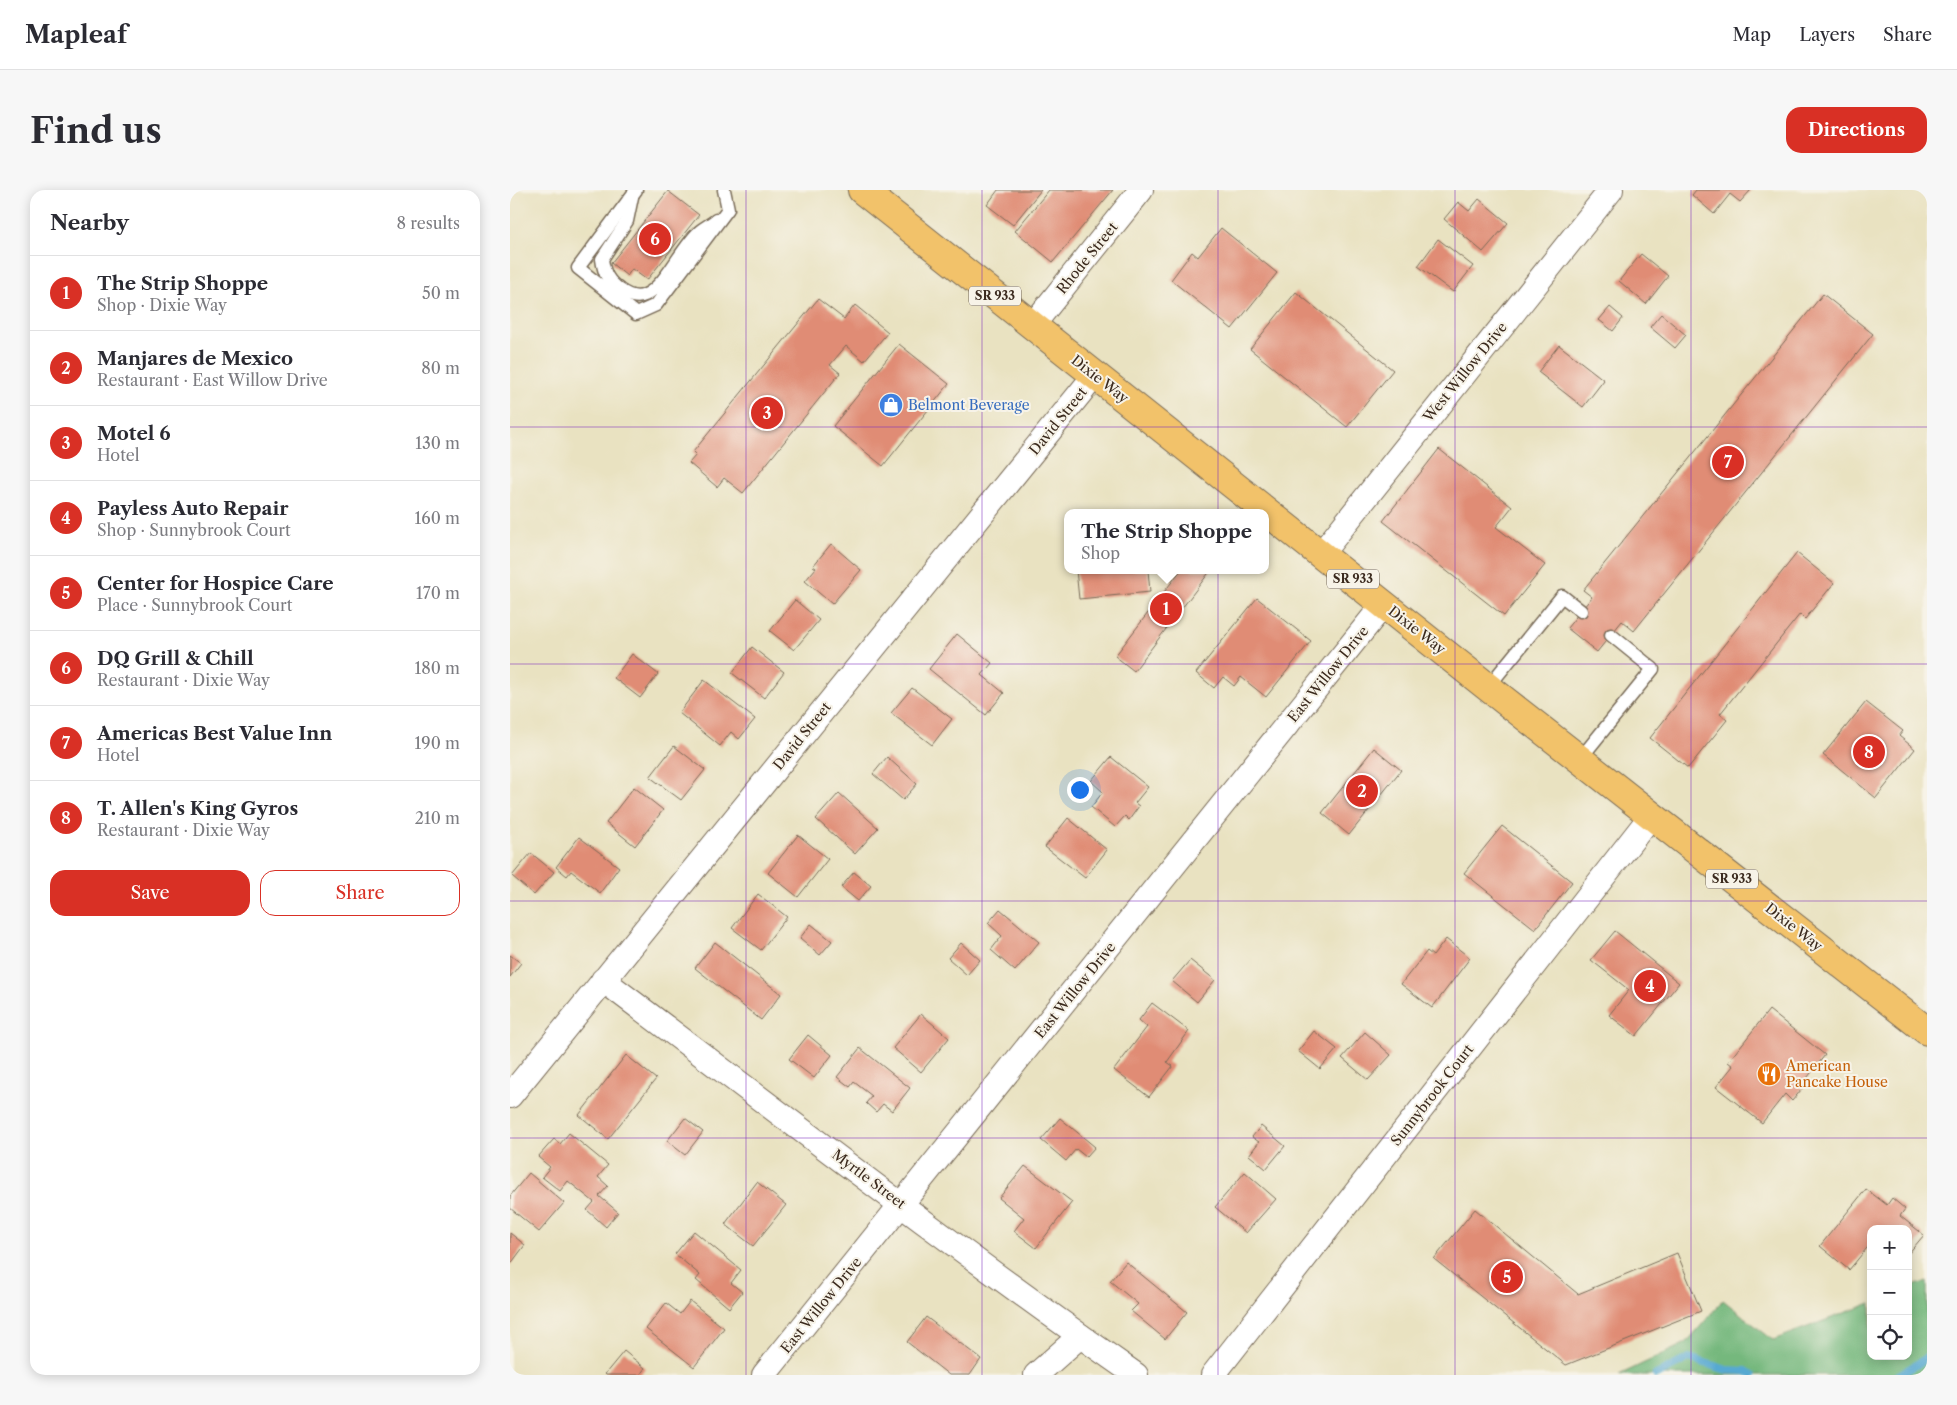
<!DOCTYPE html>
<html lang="en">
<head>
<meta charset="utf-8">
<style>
	body { margin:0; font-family:"Libre Caslon Text",serif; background:#f7f7f7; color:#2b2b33 }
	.controls { position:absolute; right:15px; bottom:15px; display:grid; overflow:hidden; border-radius:10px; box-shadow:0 2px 12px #0003 }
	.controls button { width:45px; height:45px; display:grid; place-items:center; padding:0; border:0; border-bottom:1px solid #e1e1e2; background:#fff; color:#2b2b33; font:25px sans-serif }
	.you { position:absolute; left:569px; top:599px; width:18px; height:18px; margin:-12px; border:4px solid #fff; border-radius:50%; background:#1a73e8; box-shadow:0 0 0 8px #1a73e833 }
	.badge { display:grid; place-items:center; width:32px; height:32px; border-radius:50%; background:#d93025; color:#fff; font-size:16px; font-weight:700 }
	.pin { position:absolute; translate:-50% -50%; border:2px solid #fff; box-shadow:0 1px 5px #0006 }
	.popup { position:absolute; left:554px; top:319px; width:205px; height:65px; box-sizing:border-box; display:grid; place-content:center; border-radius:10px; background:#fff; filter:drop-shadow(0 1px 4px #0005); font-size:16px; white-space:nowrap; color:#7c7c81 }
	.popup b { font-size:19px; color:#2b2b33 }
	.popup::after { content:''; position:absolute; left:50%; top:100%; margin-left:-10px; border:10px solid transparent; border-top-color:#fff }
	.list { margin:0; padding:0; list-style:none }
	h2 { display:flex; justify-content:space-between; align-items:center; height:65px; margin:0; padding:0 20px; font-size:21px }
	h2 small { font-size:16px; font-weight:400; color:#7c7c81 }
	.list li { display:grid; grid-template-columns:32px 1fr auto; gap:15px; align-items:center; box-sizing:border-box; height:75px; padding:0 20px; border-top:1px solid #e1e1e2 }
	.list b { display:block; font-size:19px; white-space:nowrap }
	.list p { margin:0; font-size:16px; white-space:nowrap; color:#7c7c81 }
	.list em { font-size:16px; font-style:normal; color:#7c7c81 }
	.actions { display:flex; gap:10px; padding:15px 20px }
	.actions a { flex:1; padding:11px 0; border:1px solid #d93025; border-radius:15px; text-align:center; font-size:18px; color:#d93025 }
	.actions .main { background:#d93025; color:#fff }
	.icon { flex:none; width:28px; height:28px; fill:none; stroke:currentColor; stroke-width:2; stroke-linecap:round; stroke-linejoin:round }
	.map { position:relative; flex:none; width:1417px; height:1185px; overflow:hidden; border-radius:15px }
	header { display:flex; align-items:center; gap:30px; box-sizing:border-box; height:70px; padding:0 25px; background:#fff; border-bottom:1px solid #e1e1e2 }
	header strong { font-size:24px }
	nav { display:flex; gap:28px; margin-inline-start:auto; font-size:18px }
	.intro { display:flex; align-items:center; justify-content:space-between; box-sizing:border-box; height:120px; padding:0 30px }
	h1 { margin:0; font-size:35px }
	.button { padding:12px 22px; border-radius:15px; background:#d93025; color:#fff; font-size:18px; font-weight:700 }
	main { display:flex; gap:30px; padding:0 30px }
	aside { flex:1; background:#fff; border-radius:15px; box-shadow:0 2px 12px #0003 }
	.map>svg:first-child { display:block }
</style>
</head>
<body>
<header>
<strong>Mapleaf</strong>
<nav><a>Map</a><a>Layers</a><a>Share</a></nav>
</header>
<div class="intro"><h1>Find us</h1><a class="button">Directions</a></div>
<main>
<aside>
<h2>Nearby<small>8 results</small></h2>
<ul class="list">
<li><span class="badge">1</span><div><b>The Strip Shoppe</b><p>Shop · Dixie Way</p></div><em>50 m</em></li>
<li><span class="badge">2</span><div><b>Manjares de Mexico</b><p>Restaurant · East Willow Drive</p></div><em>80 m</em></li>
<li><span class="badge">3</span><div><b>Motel 6</b><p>Hotel</p></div><em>130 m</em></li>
<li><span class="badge">4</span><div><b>Payless Auto Repair</b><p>Shop · Sunnybrook Court</p></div><em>160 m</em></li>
<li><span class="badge">5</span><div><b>Center for Hospice Care</b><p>Place · Sunnybrook Court</p></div><em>170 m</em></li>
<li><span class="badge">6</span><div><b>DQ Grill &amp; Chill</b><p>Restaurant · Dixie Way</p></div><em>180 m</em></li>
<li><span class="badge">7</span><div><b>Americas Best Value Inn</b><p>Hotel</p></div><em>190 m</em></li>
<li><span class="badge">8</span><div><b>T. Allen's King Gyros</b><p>Restaurant · Dixie Way</p></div><em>210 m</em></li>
</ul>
<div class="actions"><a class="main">Save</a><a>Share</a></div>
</aside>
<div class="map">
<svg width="1417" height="1185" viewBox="0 0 1417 1185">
	<rect width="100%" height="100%" fill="#f7f3e8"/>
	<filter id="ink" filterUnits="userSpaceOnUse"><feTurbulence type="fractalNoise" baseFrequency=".02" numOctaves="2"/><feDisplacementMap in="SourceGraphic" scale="10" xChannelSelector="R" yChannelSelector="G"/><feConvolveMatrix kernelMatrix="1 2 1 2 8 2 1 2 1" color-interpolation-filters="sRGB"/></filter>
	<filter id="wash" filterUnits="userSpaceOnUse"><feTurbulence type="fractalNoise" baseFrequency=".0096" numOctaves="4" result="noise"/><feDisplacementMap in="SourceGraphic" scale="20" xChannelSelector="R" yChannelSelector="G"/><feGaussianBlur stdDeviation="1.12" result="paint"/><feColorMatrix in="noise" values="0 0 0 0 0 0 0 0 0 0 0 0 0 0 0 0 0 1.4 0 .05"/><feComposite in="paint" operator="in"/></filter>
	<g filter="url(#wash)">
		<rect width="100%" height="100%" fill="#e9e2c1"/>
		<polygon fill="#74b87d" stroke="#58714e" points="1417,1091 1417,1185 1109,1185 1176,1153 1213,1110 1263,1150 1361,1113 1361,1166 1398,1166 1398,1098"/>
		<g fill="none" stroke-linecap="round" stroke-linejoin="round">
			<g stroke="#56a9d1" stroke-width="8">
				<polyline points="1146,1185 1179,1168 1217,1180 1236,1181 1242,1185"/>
				<polyline points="1389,1185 1417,1168"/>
			</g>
		</g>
		<g id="blocks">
			<g fill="#e08c75">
				<polygon points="488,0 531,0 503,35 477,15"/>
				<polygon points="539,0 603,0 543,72 505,41"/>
				<polygon points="1186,0 1241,0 1230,12 1220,4 1204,24 1182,5"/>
				<polygon points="158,1 189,25 137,90 122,79 117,86 101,73"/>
				<polygon points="969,9 998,33 973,62 934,29 948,12 959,21"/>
				<polygon points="711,38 767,83 722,139 661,90 682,62 688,67"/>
				<polygon points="928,49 963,76 943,102 908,76"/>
				<polygon points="1131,64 1158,86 1136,114 1109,91"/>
				<polygon points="786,102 883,180 837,237 740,159"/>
				<polygon points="1313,104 1363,144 1124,441 1112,431 1087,462 1057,438 1082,407 1073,400"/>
				<polygon points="308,109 334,129 345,115 378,142 354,171 336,156 320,175 330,183 233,303 214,288 207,297 179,273 186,265 183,262"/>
				<polygon points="1100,117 1113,128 1103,141 1089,130"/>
				<polygon points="1151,124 1176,145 1165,158 1140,137"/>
				<polygon points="389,154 439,194 373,276 323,236"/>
				<polygon points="1049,155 1094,190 1073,217 1028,182"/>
				<polygon points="929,259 1002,317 986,337 1035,375 994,426 873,331"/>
				<polygon points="321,354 351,380 322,414 295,391 306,378 303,376"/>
				<polygon points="1287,363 1324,393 1295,429 1290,424 1210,524 1217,530 1178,578 1140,548"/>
				<polygon points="566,380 638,380 640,402 569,409"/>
				<polygon points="671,380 701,380 624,481 605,466"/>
				<polygon points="747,408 801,451 756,507 731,487 724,496 713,487 704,498 686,483"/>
				<polygon points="285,410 309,430 284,460 260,441"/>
				<polygon points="447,444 482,473 472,485 494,503 476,525 419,479"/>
				<polygon points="242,457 274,482 254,508 222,483"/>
				<polygon points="122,464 148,484 130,508 104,488"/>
				<polygon points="194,490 245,529 229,549 221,542 210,556 169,523"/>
				<polygon points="402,498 442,529 422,555 381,523"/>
				<polygon points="1356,512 1393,541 1389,546 1405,559 1366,608 1313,565"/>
				<polygon points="164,556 195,580 171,610 140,587"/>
				<polygon points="864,558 891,580 839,645 812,623"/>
				<polygon points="377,567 407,594 393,610 363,584"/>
				<polygon points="601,567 638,597 625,613 629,616 619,630 615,626 605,637 581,617 593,602 581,591"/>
				<polygon points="124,597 153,620 125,656 96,633"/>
				<polygon points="329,603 368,638 345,664 306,629"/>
				<polygon points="558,628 597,660 575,688 535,657"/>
				<polygon points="992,636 1062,692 1025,739 954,683"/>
				<polygon points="288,645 318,669 288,707 258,683"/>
				<polygon points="69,647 109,677 90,703 61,681 57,686 46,677"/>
				<polygon points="21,663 44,682 24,705 2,686"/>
				<polygon points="344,682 361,696 348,711 331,697"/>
				<polygon points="248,704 277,727 251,760 222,738"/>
				<polygon points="490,719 529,752 505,781 481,760 492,746 478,733"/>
				<polygon points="301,734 322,751 310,765 290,748"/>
				<polygon points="1105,741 1169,793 1126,846 1099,825 1119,800 1081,770"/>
				<polygon points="936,749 960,768 922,818 891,794 917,761 923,766"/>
				<polygon points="205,752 271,804 251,830 185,778"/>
				<polygon points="451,753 470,770 457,785 438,768"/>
				<polygon points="0,765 11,773 0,787"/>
				<polygon points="680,770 705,790 687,812 662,791"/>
				<polygon points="642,813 679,841 657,872 663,876 639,907 604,880 637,837 629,830"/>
				<polygon points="1259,820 1315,865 1294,892 1296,894 1282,911 1275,904 1252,933 1206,897 1223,876 1218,872"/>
				<polygon points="411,824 439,848 411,882 383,858"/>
				<polygon points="804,841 827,859 810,879 788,861"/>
				<polygon points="855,842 881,865 858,890 832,868"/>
				<polygon points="298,845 322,865 304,888 279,869"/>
				<polygon points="350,858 400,898 382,921 373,914 366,922 356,913 362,906 344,892 340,897 327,887"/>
				<polygon points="116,865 146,889 98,949 69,925"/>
				<polygon points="175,928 193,942 175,965 157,951"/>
				<polygon points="550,928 585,957 576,967 566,959 556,971 531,950"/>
				<polygon points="751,936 775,956 756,979 739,965 749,952 742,947"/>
				<polygon points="59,943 98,975 88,987 98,996 89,1006 108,1022 96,1037 77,1020 84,1012 58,991 50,1001 32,987 40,977 28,967 44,949 50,954"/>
				<polygon points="515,976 562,1012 526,1058 504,1041 514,1028 489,1008"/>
				<polygon points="735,982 766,1009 736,1043 705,1017"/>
				<polygon points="19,983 54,1013 29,1042 0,1018 0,1006"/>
				<polygon points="247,992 276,1015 243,1056 215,1034"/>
				<polygon points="1356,999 1377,1015 1382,1008 1395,1019 1390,1026 1414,1045 1398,1064 1398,1039 1361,1039 1361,1053 1339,1080 1310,1056"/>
				<polygon points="965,1019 1068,1104 1167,1063 1191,1121 1056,1175 924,1069"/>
				<polygon points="184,1041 231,1080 221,1093 232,1102 219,1118 186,1090 190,1085 165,1064"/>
				<polygon points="0,1043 15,1055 0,1075"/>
				<polygon points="616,1072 677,1122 655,1149 621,1121 628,1114 600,1091"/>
				<polygon points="180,1111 214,1138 184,1177 136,1139 156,1113 170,1124"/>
				<polygon points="416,1127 471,1169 460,1185 439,1185 397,1152"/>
				<polygon points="114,1161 135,1178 130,1185 96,1185 95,1184"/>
			</g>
		</g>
	</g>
	<g filter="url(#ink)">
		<use href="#blocks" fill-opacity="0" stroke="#786a57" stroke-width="1"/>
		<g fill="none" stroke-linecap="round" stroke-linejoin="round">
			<g stroke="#786a57" stroke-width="15">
				<g id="service">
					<polyline points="126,0 68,78 126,124 146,115 218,19 214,0"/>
					<path d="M 122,7 L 117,31 L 92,69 C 94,84 98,91 110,100 C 117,105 127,109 135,105 C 156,96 172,56 190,41 C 195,37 201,34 206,30"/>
					<polyline points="978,497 1052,406 1071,421"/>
					<polyline points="1070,569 1143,479 1101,445"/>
				</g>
			</g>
			<g stroke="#786a57" stroke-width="26">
				<g id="minor">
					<polyline points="522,136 631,0"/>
					<polyline points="811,364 1101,0"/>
					<path d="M 93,790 C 270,923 445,1059 626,1185"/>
					<polyline points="0,906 585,185"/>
					<polyline points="254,1185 874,414"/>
					<polyline points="526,1185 570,1146"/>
					<polyline points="703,1185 1141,626"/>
				</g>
			</g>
			<g stroke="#786a57" stroke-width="30">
				<polyline id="primary" points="352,0 994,510 1417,841"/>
			</g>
			<use href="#service" stroke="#fff" stroke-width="12"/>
			<use href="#minor" stroke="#fff" stroke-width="24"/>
			<use href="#primary" stroke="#f2c26a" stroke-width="28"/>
		</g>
	</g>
	<path fill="none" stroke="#7b2cbf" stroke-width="1" stroke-opacity="0.55" d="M 236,0 L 236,1185M 472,0 L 472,1185M 708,0 L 708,1185M 945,0 L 945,1185M 1181,0 L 1181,1185M 0,237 L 1417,237M 0,474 L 1417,474M 0,711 L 1417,711M 0,948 L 1417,948"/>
	<defs>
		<g id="shop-disc" transform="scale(1.25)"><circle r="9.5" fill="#3f7fe0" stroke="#f7f3e8"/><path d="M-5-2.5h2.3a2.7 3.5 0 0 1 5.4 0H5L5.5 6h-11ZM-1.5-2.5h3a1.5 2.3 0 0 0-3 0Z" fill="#fff"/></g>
		<g id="restaurant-disc" transform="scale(1.25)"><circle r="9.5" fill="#e8710a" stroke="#f7f3e8"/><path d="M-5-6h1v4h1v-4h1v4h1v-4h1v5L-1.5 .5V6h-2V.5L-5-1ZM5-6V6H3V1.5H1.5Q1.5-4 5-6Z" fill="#fff"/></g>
	</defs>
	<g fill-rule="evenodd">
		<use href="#shop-disc" x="381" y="215"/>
		<use href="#restaurant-disc" x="1259" y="884"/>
	</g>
	<g text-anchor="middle" stroke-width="4" stroke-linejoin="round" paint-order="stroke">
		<g fill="#f7f3e8" stroke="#73665b" stroke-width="1">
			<rect x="459" y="96.5" width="52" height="19" rx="4"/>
			<rect x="817" y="379.5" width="52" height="19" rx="4"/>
			<rect x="1196" y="679.5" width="52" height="19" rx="4"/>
		</g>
		<g font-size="12" font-weight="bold" fill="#3b2a1e">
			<text x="485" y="110">SR 933</text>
			<text x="843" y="393">SR 933</text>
			<text x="1222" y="693">SR 933</text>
		</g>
		<g font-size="14" fill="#3b2a1e" stroke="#f7f3e8">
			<text transform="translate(577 68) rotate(-51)" y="5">Rhode Street</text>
			<text transform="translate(955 182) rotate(-51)" y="5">West Willow Drive</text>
			<text transform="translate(590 189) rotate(38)" y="5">Dixie Way</text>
			<text transform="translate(548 231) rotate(-51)" y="5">David Street</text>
			<text transform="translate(907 440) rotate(38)" y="5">Dixie Way</text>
			<text transform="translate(818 484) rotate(-51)" y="5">East Willow Drive</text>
			<text transform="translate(292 546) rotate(-51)" y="5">David Street</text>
			<text transform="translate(1284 737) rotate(38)" y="5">Dixie Way</text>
			<text transform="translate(565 800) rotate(-51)" y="5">East Willow Drive</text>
			<text transform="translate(922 905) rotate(-52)" y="5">Sunnybrook Court</text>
			<text transform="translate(359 989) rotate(37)" y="5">Myrtle Street</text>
			<text transform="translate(311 1115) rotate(-51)" y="5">East Willow Drive</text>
		</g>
		<g font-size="14" fill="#366cbe" stroke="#f7f3e8" text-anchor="start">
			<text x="398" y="220">Belmont Beverage</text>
		</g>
		<g font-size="14" fill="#c56008" stroke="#f7f3e8" text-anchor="start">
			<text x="1276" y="881">American<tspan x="1276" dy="16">Pancake House</tspan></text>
		</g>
	</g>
</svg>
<div class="controls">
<button>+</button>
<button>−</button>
<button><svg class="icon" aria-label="locate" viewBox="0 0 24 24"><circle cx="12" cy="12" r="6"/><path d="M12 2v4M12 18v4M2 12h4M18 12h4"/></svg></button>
</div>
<div class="you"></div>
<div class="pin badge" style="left:656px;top:419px">1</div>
<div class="popup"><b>The Strip Shoppe</b>Shop</div>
<div class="pin badge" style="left:852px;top:601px">2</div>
<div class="pin badge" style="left:257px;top:223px">3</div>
<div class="pin badge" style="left:1140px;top:796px">4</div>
<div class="pin badge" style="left:997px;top:1087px">5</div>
<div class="pin badge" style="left:145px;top:49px">6</div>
<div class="pin badge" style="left:1218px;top:272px">7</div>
<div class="pin badge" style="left:1359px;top:562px">8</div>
</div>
</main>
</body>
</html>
